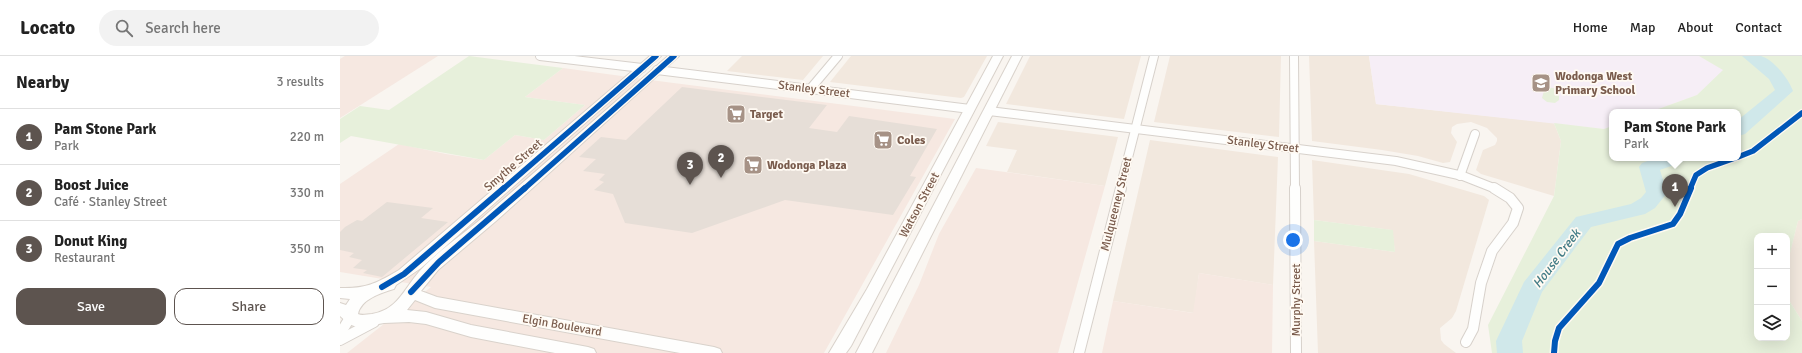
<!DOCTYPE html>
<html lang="en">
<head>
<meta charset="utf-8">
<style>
	body { margin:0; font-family:Signika,sans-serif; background:#f2f2f2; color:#222 }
	.controls { position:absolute; right:12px; bottom:12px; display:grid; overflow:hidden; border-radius:8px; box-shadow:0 4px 16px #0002 }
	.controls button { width:36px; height:36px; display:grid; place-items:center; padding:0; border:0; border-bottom:1px solid #e0e0e0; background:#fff; color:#222; font:20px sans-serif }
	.you { position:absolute; left:953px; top:184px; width:14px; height:14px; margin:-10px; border:3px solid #fff; border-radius:50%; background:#1a73e8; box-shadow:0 0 0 6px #1a73e833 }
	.badge { display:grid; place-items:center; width:26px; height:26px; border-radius:50%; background:#5d544f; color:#fff; font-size:13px; font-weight:700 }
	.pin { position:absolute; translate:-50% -33px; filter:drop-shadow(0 1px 2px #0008) }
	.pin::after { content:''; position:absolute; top:21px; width:14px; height:12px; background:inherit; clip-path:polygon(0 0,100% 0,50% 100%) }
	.popup { position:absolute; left:1269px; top:53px; width:132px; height:52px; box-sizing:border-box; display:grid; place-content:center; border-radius:8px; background:#fff; filter:drop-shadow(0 1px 3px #0005); font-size:13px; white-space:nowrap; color:#767676 }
	.popup b { font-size:15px; color:#222 }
	.popup::after { content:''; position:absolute; left:50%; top:100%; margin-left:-8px; border:8px solid transparent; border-top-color:#fff }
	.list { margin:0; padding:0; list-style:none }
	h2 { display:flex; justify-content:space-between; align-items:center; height:52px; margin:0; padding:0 16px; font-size:17px }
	h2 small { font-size:13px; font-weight:400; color:#767676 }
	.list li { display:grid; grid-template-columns:26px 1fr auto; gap:12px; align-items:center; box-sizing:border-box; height:56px; padding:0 16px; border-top:1px solid #e0e0e0 }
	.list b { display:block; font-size:15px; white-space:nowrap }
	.list p { margin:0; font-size:13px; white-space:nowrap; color:#767676 }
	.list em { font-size:13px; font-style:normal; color:#767676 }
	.actions { display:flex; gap:8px; padding:12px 16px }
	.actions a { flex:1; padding:9px 0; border:1px solid #5d544f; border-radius:12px; text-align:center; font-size:14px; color:#5d544f }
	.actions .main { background:#5d544f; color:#fff }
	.icon { flex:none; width:22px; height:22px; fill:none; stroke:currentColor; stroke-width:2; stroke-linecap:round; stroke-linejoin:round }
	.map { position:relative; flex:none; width:1462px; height:297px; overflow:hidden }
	header { display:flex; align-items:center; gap:24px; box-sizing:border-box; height:56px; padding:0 20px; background:#fff; border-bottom:1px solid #e0e0e0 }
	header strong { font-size:19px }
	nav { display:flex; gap:22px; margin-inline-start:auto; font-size:14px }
	.search { width:280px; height:36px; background:#f2f2f2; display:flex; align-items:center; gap:10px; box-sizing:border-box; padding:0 14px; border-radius:22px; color:#767676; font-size:15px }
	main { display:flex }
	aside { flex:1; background:#fff }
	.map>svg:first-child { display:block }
</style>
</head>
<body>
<header>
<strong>Locato</strong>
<div class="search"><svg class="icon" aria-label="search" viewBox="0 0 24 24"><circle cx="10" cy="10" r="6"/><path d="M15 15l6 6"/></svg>Search here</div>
<nav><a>Home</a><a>Map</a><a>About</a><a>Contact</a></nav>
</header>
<main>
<aside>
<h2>Nearby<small>3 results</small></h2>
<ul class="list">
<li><span class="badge">1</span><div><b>Pam Stone Park</b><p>Park</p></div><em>220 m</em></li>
<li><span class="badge">2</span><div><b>Boost Juice</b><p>Café · Stanley Street</p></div><em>330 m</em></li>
<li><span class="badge">3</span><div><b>Donut King</b><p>Restaurant</p></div><em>350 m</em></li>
</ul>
<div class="actions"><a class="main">Save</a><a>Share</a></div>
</aside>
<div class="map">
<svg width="1462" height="297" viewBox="0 0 1462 297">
	<rect width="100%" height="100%" fill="#f9f5f0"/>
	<g fill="#f2e8de">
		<polygon points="402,0 483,0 463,24 387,15"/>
		<polygon points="511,0 647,0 624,41 621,42 490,26"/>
		<polygon points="690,0 801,0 784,63 666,48"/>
		<polygon points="830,0 941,0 939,81 814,66"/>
		<polygon points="969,0 1029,0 1036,48 1214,67 1221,85 1214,140 1141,118 1136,114 1143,94 1155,89 1157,85 1157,82 1147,72 1131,66 1117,68 1112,71 1111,77 1117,86 1110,106 1103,107 1078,100 1042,94 972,85"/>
		<polygon points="658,66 778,81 765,130 667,116 677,94 646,90"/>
		<polygon points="810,84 938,101 933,229 859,217 854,257 773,245"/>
		<polygon points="972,104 1069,118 1144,140 1149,144 1116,255 1112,262 1100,272 1101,284 1104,288 1116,297 978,297 974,185 1055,196 1052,174 974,164"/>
		<polygon points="1462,163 1462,265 1447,241 1447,208 1458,165"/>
	</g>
	<g fill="#f6e8e1">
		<polygon points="5,0 98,0 0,62 0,3"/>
		<polygon points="223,12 318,25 615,63 484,297 7,297 91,231 0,216 0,128 59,88 106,98 144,104 175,79 204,84 245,49 185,41"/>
		<polygon points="636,112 765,130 718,297 546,297 579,229 599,178"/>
		<polygon points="859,217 933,229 932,297 762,297 773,245 853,257"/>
	</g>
	<polygon fill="#f6eef6" points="1029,0 1359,0 1384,14 1357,39 1310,56 1272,56 1272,70 1264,73 1036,48"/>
	<g fill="#e7f0db">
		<polygon points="129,0 223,12 185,41 245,49 204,84 175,79 144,104 11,80 0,87 0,63 20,50 49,54"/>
		<polygon points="1359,0 1462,0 1462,163 1458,165 1447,209 1447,180 1417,180 1417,282 1447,282 1447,241 1462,265 1462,297 1152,297 1148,269 1214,140 1221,85 1214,67 1264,73 1272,70 1272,102 1398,102 1398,56 1310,56 1357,39 1383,14"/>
		<polygon points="1205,31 1213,32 1219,35 1219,44 1215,47 1207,46 1202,42"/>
		<polygon points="974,164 1053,174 1055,196 974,185"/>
	</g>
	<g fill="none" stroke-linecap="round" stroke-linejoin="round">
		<g fill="#d0e8ea" fill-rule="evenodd">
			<path d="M 1402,0 C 1407,0 1416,0 1421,0 C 1434,4 1449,23 1453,35 L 1405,78 L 1398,80 L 1398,64 L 1435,34 L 1429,23 Z"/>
			<polygon points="1316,102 1345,102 1342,106 1320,114 1327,137 1315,152 1305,158 1251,171 1202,236 1182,285 1183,297 1157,297 1156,285 1184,226 1236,161 1291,148 1301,142 1306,136 1299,111 1302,107"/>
		</g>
	</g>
	<g fill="#e6ded7">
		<polygon points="342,31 487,49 469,72 497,76 509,60 597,73 570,120 576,121 553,159 445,144 352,177 285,167 273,138 254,134 264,126 259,124 265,118 243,115 256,103 239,101 261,81 286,84"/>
		<polygon points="47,146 93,152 81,162 108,166 42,221 23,217 27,214 13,212 22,204 9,201 14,197 0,194 0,176 5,171 17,164 22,165"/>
	</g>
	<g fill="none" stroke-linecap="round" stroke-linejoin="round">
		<g stroke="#d7d1cb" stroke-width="10">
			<g id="street-far1">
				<polyline points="200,0 302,12"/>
				<polyline points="954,0 955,133"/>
				<polyline points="317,14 630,53"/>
				<polyline points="471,32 498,0"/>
				<polyline points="649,55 1056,105 1123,120 1156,133"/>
				<polyline points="1120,120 1135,78"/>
				<polyline points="780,133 814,0"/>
			</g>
		</g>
		<g stroke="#d7d1cb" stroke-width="12">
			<g id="street">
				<polyline points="955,132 956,297"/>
				<polyline points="0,278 11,260"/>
				<polyline points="0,284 34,266"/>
				<polyline points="1126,286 1133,273 1141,227 1152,195 1173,167 1178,152 1170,142 1154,132"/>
				<polyline points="739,297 781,132"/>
			</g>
		</g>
		<g stroke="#d9d2cb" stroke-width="2">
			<g id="secondary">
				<path d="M 310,0 L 321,0 L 81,212 L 56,229 L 54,233 C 41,237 21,243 18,258 C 22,260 27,258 32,258 C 55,254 62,238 74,222 C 94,196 125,178 149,156 C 209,104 268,52 328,0 L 339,0 L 156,165 L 98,214 L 81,235 L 97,241 L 374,291 L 380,293 L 382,297 L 340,297 L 95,252 L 75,244 L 67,254 L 86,256 L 131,269 L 248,291 L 254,293 L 256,297 L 215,297 L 131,281 L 86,268 L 69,266 L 44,267 L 22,271 L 14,270 L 9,268 L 0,260 L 0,247 L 6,249 L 10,243 L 0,242 L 0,232 C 26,233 37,227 59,214 Z"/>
				<polygon points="653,0 663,0 511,290 506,297 489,297 527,233"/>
				<polygon points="672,0 682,0 532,297 516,297"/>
			</g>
		</g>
		<use href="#street-far1" stroke="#fefefd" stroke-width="8"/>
		<use href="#street" stroke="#fefefd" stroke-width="10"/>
		<use href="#secondary" fill="#fefefd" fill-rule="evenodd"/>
		<g stroke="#fffaf3" stroke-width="8">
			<g id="cycleway-far1">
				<polyline points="1398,101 1413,95 1462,57"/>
				<polyline points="163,133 316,0"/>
				<polyline points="184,133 334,0"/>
				<polyline points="1350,133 1356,119 1367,112 1395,102"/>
			</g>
		</g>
		<g stroke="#fffaf3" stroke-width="9">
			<g id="cycleway">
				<polyline points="42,231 64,218 164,132"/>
				<polyline points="71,236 99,206 185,132"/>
				<polyline points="1214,297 1215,285 1219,272 1259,227 1278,188 1290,182 1333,168 1340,158 1351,132"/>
			</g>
		</g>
		<use href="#cycleway-far1" stroke="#0057b8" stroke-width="5.5"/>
		<use href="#cycleway" stroke="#0057b8" stroke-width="6"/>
	</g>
	<defs>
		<g id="school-square" transform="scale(1)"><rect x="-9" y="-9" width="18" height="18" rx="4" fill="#a69286" stroke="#fffaf3"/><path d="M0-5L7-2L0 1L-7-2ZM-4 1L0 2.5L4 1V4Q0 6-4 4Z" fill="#fff"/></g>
		<g id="supermarket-square" transform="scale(1)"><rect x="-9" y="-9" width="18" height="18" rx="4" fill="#a69286" stroke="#fffaf3"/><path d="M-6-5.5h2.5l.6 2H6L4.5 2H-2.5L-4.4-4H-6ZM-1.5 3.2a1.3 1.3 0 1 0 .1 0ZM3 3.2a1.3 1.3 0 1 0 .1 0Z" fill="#fff"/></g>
	</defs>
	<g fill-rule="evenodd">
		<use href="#school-square" x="1201" y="27"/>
		<use href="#supermarket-square" x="396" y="58"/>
		<use href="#supermarket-square" x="543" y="84"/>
		<use href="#supermarket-square" x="413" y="109"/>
	</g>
	<g text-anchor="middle" stroke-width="3.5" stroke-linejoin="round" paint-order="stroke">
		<g font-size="12" font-weight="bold" fill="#7a5c4d" stroke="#fffaf3" text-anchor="start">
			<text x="1215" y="24">Wodonga West<tspan x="1215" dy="14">Primary School</tspan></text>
			<text x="410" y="62">Target</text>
			<text x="557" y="88">Coles</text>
			<text x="427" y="113">Wodonga Plaza</text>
		</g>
		<g font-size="12" fill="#7a5c4d" stroke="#fffaf3">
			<text transform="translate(474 33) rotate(7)" y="4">Stanley Street</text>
			<text transform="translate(923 88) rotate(7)" y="4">Stanley Street</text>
			<text transform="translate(173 109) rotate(-41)" y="4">Smythe Street</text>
			<text transform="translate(776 148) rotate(-76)" y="4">Mulqueeney Street</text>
			<text transform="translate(579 149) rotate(-62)" y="4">Watson Street</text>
			<text transform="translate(956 244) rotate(-90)" y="4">Murphy Street</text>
			<text transform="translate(222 269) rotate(10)" y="4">Elgin Boulevard</text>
		</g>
		<g font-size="13" font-style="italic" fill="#437c86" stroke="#fffaf3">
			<text transform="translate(1216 202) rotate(-53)" y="5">House Creek</text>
		</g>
	</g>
</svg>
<div class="controls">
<button>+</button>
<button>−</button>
<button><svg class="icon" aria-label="layers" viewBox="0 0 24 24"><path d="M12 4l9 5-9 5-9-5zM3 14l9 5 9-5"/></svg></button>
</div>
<div class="you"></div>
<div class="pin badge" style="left:1335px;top:151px">1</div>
<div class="popup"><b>Pam Stone Park</b>Park</div>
<div class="pin badge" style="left:381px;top:122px">2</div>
<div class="pin badge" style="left:350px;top:129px">3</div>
</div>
</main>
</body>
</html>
